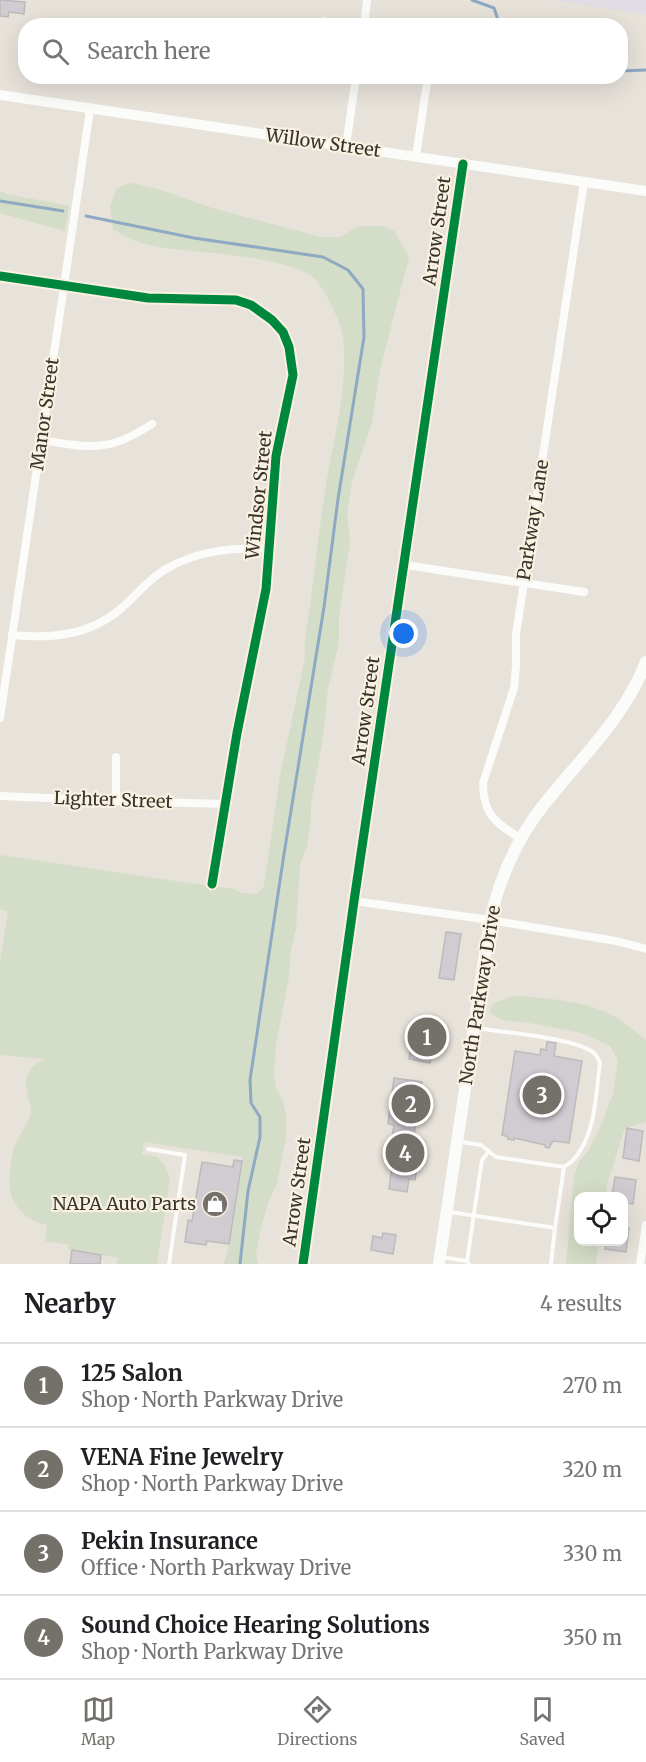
<!DOCTYPE html>
<html lang="en">
<head>
<meta charset="utf-8">
<style>
	body { margin:0; font-family:Merriweather,serif; background:#f2f2f2; color:#202124 }
	.controls { position:absolute; right:18px; bottom:18px; display:grid; overflow:hidden; border-radius:12px; box-shadow:0 6px 24px #0002 }
	.controls button { width:54px; height:54px; display:grid; place-items:center; padding:0; border:0; border-bottom:2px solid #e0e0e0; background:#fff; color:#202124; font:30px sans-serif }
	.you { position:absolute; left:404px; top:634px; width:21px; height:21px; margin:-15px; border:4px solid #fff; border-radius:50%; background:#1a73e8; box-shadow:0 0 0 9px #1a73e833 }
	.badge { display:grid; place-items:center; width:39px; height:39px; border-radius:50%; background:#74706a; color:#fff; font-size:20px; font-weight:700 }
	.pin { position:absolute; translate:-50% -50%; border:3px solid #fff; box-shadow:0 2px 6px #0006 }
	.list { margin:0; padding:0; list-style:none }
	h2 { display:flex; justify-content:space-between; align-items:center; height:78px; margin:0; padding:0 24px; font-size:26px }
	h2 small { font-size:20px; font-weight:400; color:#757577 }
	.list li { display:grid; grid-template-columns:39px 1fr auto; gap:18px; align-items:center; box-sizing:border-box; height:84px; padding:0 24px; border-top:2px solid #e0e0e0 }
	.list b { display:block; font-size:22px; white-space:nowrap }
	.list p { margin:0; font-size:20px; white-space:nowrap; color:#757577 }
	.list em { font-size:20px; font-style:normal; color:#757577 }
	.icon { flex:none; width:33px; height:33px; fill:none; stroke:currentColor; stroke-width:2; stroke-linecap:round; stroke-linejoin:round }
	.map { position:relative; flex:none; width:646px; height:1264px; overflow:hidden }
	.search { position:absolute; background:#fff; box-shadow:0 6px 24px #0002; left:18px; right:18px; top:18px; height:66px; display:flex; align-items:center; gap:15px; box-sizing:border-box; padding:0 21px; border-radius:24px; color:#757577; font-size:22px }
	.sheet { height:414px; background:#fff }
	nav { display:flex; justify-content:space-around; align-items:center; box-sizing:border-box; height:84px; border-top:2px solid #e0e0e0; background:#fff; font-size:16px; color:#757577 }
	nav a { display:grid; justify-items:center; gap:3px }
	nav .on { color:#74706a }
	.map>svg:first-child { display:block }
</style>
</head>
<body>
<div class="map">
<svg width="646" height="1264" viewBox="0 0 646 1264">
	<rect width="100%" height="100%" fill="#e7e2da"/>
	<polygon fill="#e2dce4" points="551,0 646,0 646,15"/>
	<g fill="#d4ddc7">
		<path d="M 130,183 L 158,189 L 212,208 L 321,237 L 340,237 L 359,226 L 383,226 L 394,231 L 409,257 L 380,370 L 372,423 L 352,482 L 347,513 L 350,542 L 339,617 L 339,643 L 328,688 L 323,738 L 311,803 L 311,819 L 307,846 L 300,864 L 296,929 L 291,950 L 289,976 L 276,1045 L 274,1076 L 276,1088 L 283,1101 L 286,1116 L 286,1137 L 277,1183 L 268,1203 L 260,1232 L 256,1254 L 258,1264 L 224,1264 L 229,1244 L 243,1157 L 144,1142 L 142,1154 L 158,1157 L 166,1168 L 170,1178 L 157,1264 L 117,1264 L 118,1258 L 68,1249 L 69,1245 L 45,1241 L 47,1225 C 32,1223 15,1210 11,1194 C 8,1182 11,1159 14,1148 C 18,1135 30,1123 31,1110 C 31,1106 29,1100 28,1096 C 23,1077 27,1068 45,1059 L 0,1055 L 0,962 L 8,911 L 0,909 L 0,855 L 189,883 L 235,889 L 241,893 L 257,894 L 264,886 L 280,776 L 305,658 C 304,636 308,621 311,599 C 316,557 321,515 328,473 C 336,429 348,382 343,338 C 342,324 322,281 310,275 C 283,260 234,255 204,252 C 173,249 138,248 113,229 L 110,206 L 117,188 Z"/>
		<polygon points="0,191 7,194 69,206 65,231 0,213"/>
		<path d="M 520,996 C 547,998 588,1002 612,1015 C 624,1021 635,1032 646,1040 L 646,1122 L 627,1128 L 624,1131 L 607,1184 L 605,1196 L 578,1196 L 578,1242 L 599,1242 L 596,1264 L 566,1264 L 574,1176 L 579,1162 L 588,1151 L 599,1130 L 613,1094 L 618,1060 L 610,1046 L 582,1033 L 529,1023 L 502,1020 L 490,1012 L 492,1004 L 510,997 Z"/>
	</g>
	<g fill="none" stroke-linecap="round" stroke-linejoin="round">
		<g stroke="#8ea9c2" stroke-width="3">
			<polyline points="472,0 494,8 500,26"/>
			<polyline points="620,71 646,70"/>
			<polyline points="0,201 63,211"/>
			<polyline points="86,216 194,238 323,257 348,270 363,289 364,337 338,499 324,607 284,854 250,1080 251,1103 260,1117 260,1137 248,1191 240,1264"/>
		</g>
	</g>
	<g fill="#d0ccd2" stroke="#bdbaba" stroke-width="1.5">
		<polygon points="0,0 25,2 24,14 9,12 8,17 0,16"/>
		<polygon points="446,932 461,934 454,980 439,978"/>
		<polygon points="415,1022 436,1025 430,1063 409,1059"/>
		<polygon points="547,1042 556,1043 554,1056 582,1061 569,1143 553,1141 549,1148 545,1147 545,1145 514,1138 514,1140 508,1139 508,1137 502,1135 515,1051 540,1055 541,1049 546,1050"/>
		<polygon points="394,1078 422,1082 410,1162 389,1159 394,1125 388,1124"/>
		<polygon points="627,1128 643,1131 639,1161 623,1158"/>
		<polygon points="234,1160 242,1161 229,1244 207,1241 206,1245 185,1242 188,1220 192,1221 202,1162 233,1167"/>
		<polygon points="392,1165 417,1168 415,1180 409,1179 407,1192 389,1189"/>
		<polygon points="615,1177 636,1180 633,1204 624,1203 624,1196 612,1196"/>
		<polygon points="624,1227 629,1228 626,1252 605,1249 606,1242 624,1242"/>
		<polygon points="383,1233 396,1235 393,1254 371,1250 373,1236 382,1238"/>
		<polygon points="72,1250 101,1255 100,1264 70,1264"/>
	</g>
	<g fill="none" stroke-linecap="round" stroke-linejoin="round">
		<g stroke="#fbfbf9" stroke-width="4">
			<polyline points="322,26 323,19"/>
			<polyline points="461,1142 481,1145 496,1157 564,1167"/>
			<polyline points="148,1149 185,1155 169,1264"/>
			<path d="M 450,1212 L 555,1228 L 564,1167 C 568,1164 572,1162 575,1158 C 596,1133 596,1093 600,1062 C 598,1060 597,1056 595,1054 C 579,1038 501,1032 475,1028"/>
			<polyline points="441,1257 467,1261"/>
			<polyline points="469,1264 467,1261 482,1160 489,1151"/>
			<polyline points="551,1264 555,1228"/>
		</g>
		<g stroke="#fbfbf9" stroke-width="8">
			<polyline points="364,26 367,0"/>
			<polyline points="346,146 356,76"/>
			<polyline points="416,156 428,76"/>
			<polyline points="0,276 148,298 236,300 251,305 272,320 283,332 289,347 293,375 276,456 266,589 237,733 212,884"/>
			<path d="M 41,440 C 65,444 94,450 117,442 C 130,438 141,431 152,424"/>
			<polyline points="405,565 584,592"/>
			<path d="M 12,635 C 54,639 93,635 125,605 C 138,593 150,578 166,569 C 198,550 233,548 269,548"/>
			<polyline points="0,718 90,110"/>
			<polyline points="0,796 116,801 225,804"/>
			<polyline points="116,801 116,757"/>
			<path d="M 521,839 C 496,823 483,815 483,783 L 514,688 L 516,666 L 516,635 L 584,182"/>
			<polyline points="354,901 490,920 616,941 646,949"/>
			<polyline points="303,1264 354,901 463,164"/>
			<polyline points="640,1264 646,1225"/>
		</g>
		<polyline stroke="#fbfbf9" stroke-width="10" points="0,95 646,191"/>
		<path stroke="#fbfbf9" stroke-width="12" d="M 439,1264 L 490,920 C 499,882 513,847 536,815 C 573,765 623,722 646,662"/>
		<g stroke="#faf1e1" stroke-width="13">
			<g id="cycleway">
				<polyline points="0,276 148,298 236,300 251,305 272,320 283,332 289,347 293,375 276,456 266,589 237,733 212,884"/>
				<polyline points="303,1264 354,901 463,164"/>
			</g>
		</g>
		<use href="#cycleway" stroke="#00873e" stroke-width="9"/>
	</g>
	<defs>
		<g id="shop-disc" transform="scale(1.35)"><circle r="9.5" fill="#74706a" stroke="#faf1e1"/><path d="M-5-2.5h2.3a2.7 3.5 0 0 1 5.4 0H5L5.5 6h-11ZM-1.5-2.5h3a1.5 2.3 0 0 0-3 0Z" fill="#fff"/></g>
	</defs>
	<g fill-rule="evenodd">
		<use href="#shop-disc" x="215" y="1204"/>
	</g>
	<g text-anchor="middle" stroke-width="4.5" stroke-linejoin="round" paint-order="stroke">
		<g font-size="18" fill="#36332d" stroke="#faf1e1">
			<text transform="translate(323 143) rotate(8)" y="6">Willow Street</text>
			<text transform="translate(437 231) rotate(-82)" y="6">Arrow Street</text>
			<text transform="translate(45 414) rotate(-82)" y="6">Manor Street</text>
			<text transform="translate(259 495) rotate(-84)" y="6">Windsor Street</text>
			<text transform="translate(533 520) rotate(-81)" y="6">Parkway Lane</text>
			<text transform="translate(366 711) rotate(-82)" y="6">Arrow Street</text>
			<text transform="translate(113 800) rotate(2)" y="6">Lighter Street</text>
			<text transform="translate(480 995) rotate(-81)" y="6">North Parkway Drive</text>
			<text transform="translate(297 1192) rotate(-82)" y="6">Arrow Street</text>
		</g>
		<g font-size="18" fill="#36332d" stroke="#faf1e1" text-anchor="end">
			<text x="196" y="1210">NAPA Auto Parts</text>
		</g>
	</g>
</svg>
<div class="controls">
<button><svg class="icon" aria-label="locate" viewBox="0 0 24 24"><circle cx="12" cy="12" r="6"/><path d="M12 2v4M12 18v4M2 12h4M18 12h4"/></svg></button>
</div>
<div class="you"></div>
<div class="pin badge" style="left:427px;top:1037px">1</div>
<div class="pin badge" style="left:411px;top:1104px">2</div>
<div class="pin badge" style="left:542px;top:1095px">3</div>
<div class="pin badge" style="left:405px;top:1153px">4</div>
<div class="search"><svg class="icon" aria-label="search" viewBox="0 0 24 24"><circle cx="10" cy="10" r="6"/><path d="M15 15l6 6"/></svg>Search here</div>
</div>
<section class="sheet">
<h2>Nearby<small>4 results</small></h2>
<ul class="list">
<li><span class="badge">1</span><div><b>125 Salon</b><p>Shop · North Parkway Drive</p></div><em>270 m</em></li>
<li><span class="badge">2</span><div><b>VENA Fine Jewelry</b><p>Shop · North Parkway Drive</p></div><em>320 m</em></li>
<li><span class="badge">3</span><div><b>Pekin Insurance</b><p>Office · North Parkway Drive</p></div><em>330 m</em></li>
<li><span class="badge">4</span><div><b>Sound Choice Hearing Solutions</b><p>Shop · North Parkway Drive</p></div><em>350 m</em></li>
</ul>
</section>
<nav>
<a class="on"><svg class="icon" aria-label="map" viewBox="0 0 24 24"><path d="M3 6l6-2 6 2 6-2v14l-6 2-6-2-6 2zM9 4v14M15 6v14"/></svg>Map</a>
<a><svg class="icon" aria-label="directions" viewBox="0 0 24 24"><path d="M12 3l9 9-9 9-9-9zM9 14v-3h6M13 9l2 2-2 2"/></svg>Directions</a>
<a><svg class="icon" aria-label="saved" viewBox="0 0 24 24"><path d="M7 4h10v16l-5-4-5 4z"/></svg>Saved</a>
</nav>
</body>
</html>
